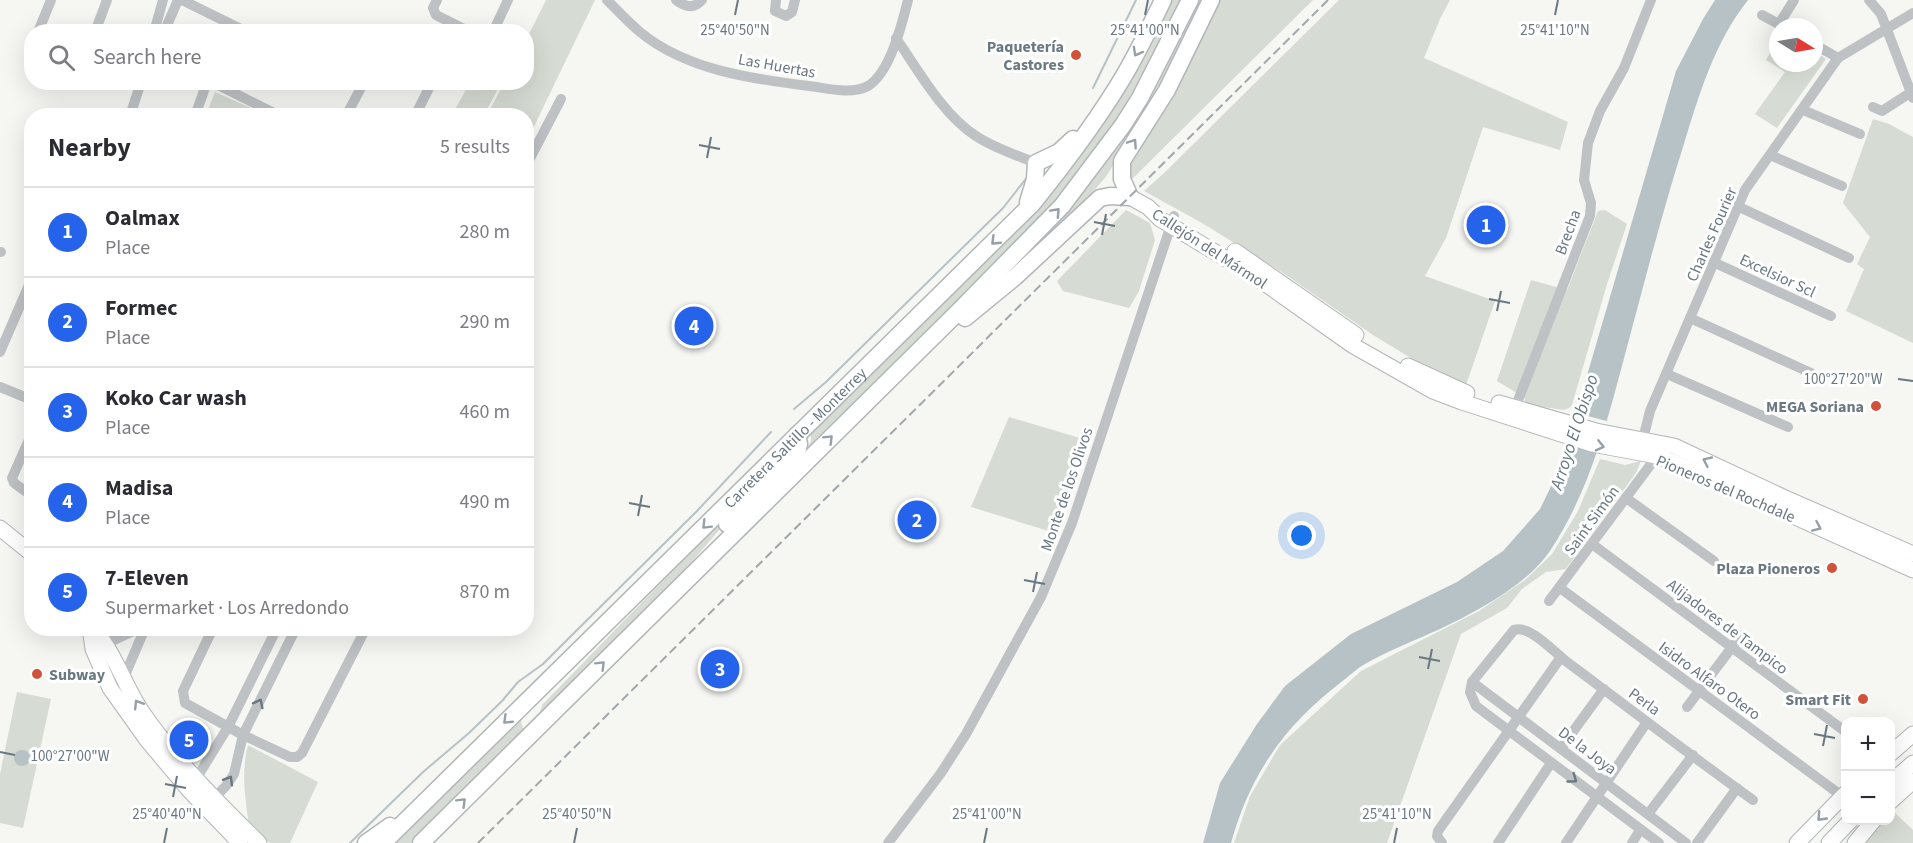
<!DOCTYPE html>
<html lang="en">
<head>
<meta charset="utf-8">
<style>
	body { margin:0; font-family:"Source Sans 3",sans-serif; background:#f2f2f3; color:#2b2b33 }
	.controls { position:absolute; right:18px; bottom:18px; display:grid; overflow:hidden; border-radius:12px; box-shadow:0 6px 24px #0002 }
	.controls button { width:54px; height:54px; display:grid; place-items:center; padding:0; border:0; border-bottom:2px solid #e1e1e2; background:#fff; color:#2b2b33; font:30px sans-serif }
	.compass { position:absolute; left:1769px; top:18px; width:54px; height:54px; border-radius:50%; background:#fff; box-shadow:0 6px 24px #0002; rotate:101deg }
	.you { position:absolute; left:1302px; top:536px; width:21px; height:21px; margin:-15px; border:4px solid #fff; border-radius:50%; background:#1a73e8; box-shadow:0 0 0 9px #1a73e833 }
	.badge { display:grid; place-items:center; width:39px; height:39px; border-radius:50%; background:#2563eb; color:#fff; font-size:20px; font-weight:700 }
	.pin { position:absolute; translate:-50% -50%; border:3px solid #fff; box-shadow:0 2px 6px #0006 }
	.list { margin:0; padding:0; list-style:none }
	h2 { display:flex; justify-content:space-between; align-items:center; height:78px; margin:0; padding:0 24px; font-size:26px }
	h2 small { font-size:20px; font-weight:400; color:#7c7c81 }
	.list li { display:grid; grid-template-columns:39px 1fr auto; gap:18px; align-items:center; box-sizing:border-box; height:90px; padding:0 24px; border-top:2px solid #e1e1e2 }
	.list b { display:block; font-size:22px; white-space:nowrap }
	.list p { margin:0; font-size:20px; white-space:nowrap; color:#7c7c81 }
	.list em { font-size:20px; font-style:normal; color:#7c7c81 }
	.icon { flex:none; width:33px; height:33px; fill:none; stroke:currentColor; stroke-width:2; stroke-linecap:round; stroke-linejoin:round }
	.map { position:relative; flex:none; width:1913px; height:843px; overflow:hidden }
	.search { position:absolute; background:#fff; box-shadow:0 6px 24px #0002; left:24px; top:24px; width:510px; height:66px; display:flex; align-items:center; gap:15px; box-sizing:border-box; padding:0 21px; border-radius:24px; color:#7c7c81; font-size:22px }
	.panel { position:absolute; background:#fff; box-shadow:0 6px 24px #0002; left:24px; top:108px; width:510px; height:528px; border-radius:24px }
	.map>svg:first-child { display:block }
</style>
</head>
<body>
<div class="map">
<svg width="1913" height="843" viewBox="0 0 1913 843">
	<rect width="100%" height="100%" fill="#f6f6f3"/>
	<g fill="#d6dbd3">
		<polygon points="546,0 595,0 527,141 526,116 487,115 504,83 526,82 527,38"/>
		<polygon points="1169,0 1182,0 1169,29 1108,138 1038,222 805,452 811,441 811,431 1063,176 1106,119"/>
		<path d="M 1199,0 L 1206,0 L 1140,124 L 1105,178 L 1081,205 L 992,287 C 1025,253 1060,221 1090,184 C 1135,129 1169,65 1199,0 Z"/>
		<path d="M 1219,0 L 1313,0 L 1131,180 L 1127,164 C 1162,111 1193,58 1219,0 Z"/>
		<polygon points="1339,0 1450,0 1440,19 1424,58 1568,122 1560,150 1483,127 1446,238 1425,276 1495,301 1466,385 1424,366 1373,335 1283,273 1202,223 1144,191 1164,173"/>
		<polygon points="1778,40 1778,63 1814,63 1814,51 1826,59 1777,128 1755,114 1785,72 1766,60"/>
		<polygon points="474,82 501,83 484,115 452,115 469,84"/>
		<polygon points="215,92 267,115 206,115"/>
		<polygon points="1873,119 1889,124 1913,137 1913,343 1846,311 1864,269 1857,264 1870,237 1843,203"/>
		<polygon points="1126,210 1150,223 1155,240 1139,291 1129,308 1063,291 1057,281"/>
		<polygon points="1605,210 1627,224 1607,284 1572,405 1569,408 1564,410 1524,404 1525,398 1497,381 1531,280 1567,290 1598,211"/>
		<polygon points="1009,417 1090,441 1055,533 971,507"/>
		<polygon points="794,446 793,455 720,529 677,579 543,713 540,712 542,705"/>
		<polygon points="1600,459 1625,465 1641,461 1636,473 1566,569 1546,572 1522,589 1507,608 1461,634 1387,843 1234,843 1250,796 1280,745 1361,671 1479,611 1525,580 1552,554 1578,511"/>
		<polygon points="17,692 51,699 23,828 0,823 0,774"/>
		<polygon points="523,717 521,722 524,731 411,843 395,843"/>
		<path d="M 248,745 L 318,782 L 290,843 L 270,843 L 249,825 C 245,797 241,773 248,745 Z"/>
		<polygon points="1892,810 1913,830 1913,843 1863,843 1882,821 1890,820"/>
	</g>
	<g fill="#b6c2c5">
		<path d="M 1715,0 L 1748,0 C 1714,43 1699,95 1683,147 C 1662,213 1645,280 1627,347 C 1608,418 1591,489 1550,551 C 1527,585 1476,612 1440,629 C 1416,640 1389,650 1365,664 C 1356,669 1348,677 1340,683 C 1284,726 1250,775 1231,843 L 1203,843 L 1220,783 L 1257,724 L 1285,686 L 1351,634 L 1457,582 L 1503,551 L 1540,509 L 1560,468 L 1676,71 L 1703,19 Z"/>
		<circle cx="22" cy="758" r="8"/>
	</g>
	<polygon fill="#f6f6f3" points="1573,412 1610,422 1607,433 1565,441"/>
	<g fill="none" stroke-linecap="round" stroke-linejoin="round">
		<g stroke="#b6c2c5" stroke-width="2">
			<polyline points="1093,88 1136,0"/>
			<polyline points="794,409 826,382 1003,208 1028,176"/>
			<polyline points="350,843 423,772 469,733 502,701 518,682 543,664 572,635 697,511 771,432"/>
		</g>
		<g stroke="#b1b6b9" stroke-width="17">
			<g id="secondary">
				<polyline points="1130,197 1148,207 1160,219 1253,275 1352,345 1433,391 1462,402 1592,444 1657,456 1671,461 1913,570"/>
				<polyline points="1235,251 1356,335"/>
				<polyline points="1408,366 1467,393"/>
				<polyline points="1499,403 1596,431 1674,446 1783,497 1913,554"/>
				<polyline points="0,528 32,554"/>
				<polyline points="90,628 93,649 110,688 147,740 189,790 240,843"/>
				<path d="M 93,628 C 115,653 124,685 142,712 C 175,760 217,802 259,843"/>
				<polyline points="1890,754 1913,734"/>
				<polyline points="1890,783 1913,763"/>
				<polyline points="1890,802 1913,781"/>
				<polyline points="1797,843 1846,793"/>
				<polyline points="1829,843 1851,820"/>
				<polyline points="1855,843 1874,820"/>
			</g>
		</g>
		<g stroke="#b2b6b9" stroke-width="19">
			<g id="primary">
				<polyline points="1028,202 1035,179 1036,163 1059,152 1073,139"/>
				<polyline points="965,318 1015,277 1100,198 1110,196 1130,197 1122,179 1122,161 1167,90 1211,0"/>
				<polyline points="727,524 796,456 799,444 797,435"/>
				<polyline points="366,843 390,826"/>
				<path id="s1" d="M 383,843 L 1033,203 C 1066,162 1098,120 1125,74 C 1139,50 1151,25 1163,0"/>
				<polyline points="421,843 957,313 1062,206 1123,125 1140,98 1190,0"/>
			</g>
		</g>
		<g stroke="#bec2c5" stroke-width="10">
			<polyline points="182,0 247,32"/>
			<polyline points="437,0 433,8 436,15 470,32"/>
			<path d="M 607,0 C 618,11 628,22 640,32 C 686,70 752,79 809,86 C 826,88 851,95 868,86 C 890,73 902,24 908,0"/>
			<path d="M 676,0 C 685,7 694,9 702,0"/>
			<polyline points="776,0 775,11 786,16 792,12 795,0"/>
			<polyline points="1869,0 1881,14 1913,98"/>
			<polyline points="1762,15 1784,27"/>
			<polyline points="1779,24 1794,0"/>
			<polyline points="38,32 51,0"/>
			<polyline points="95,32 107,0"/>
			<polyline points="154,32 163,0"/>
			<polyline points="164,32 178,0"/>
			<polyline points="493,32 508,0"/>
			<path d="M 896,38 C 918,70 943,115 976,136 C 994,148 1016,155 1036,163"/>
			<polyline points="1814,44 1838,58"/>
			<polyline points="212,82 280,116"/>
			<polyline points="1873,107 1882,111 1913,91"/>
			<polyline points="1803,110 1860,134"/>
			<polyline points="130,116 141,82"/>
			<polyline points="195,116 207,82"/>
			<polyline points="346,116 364,82"/>
			<polyline points="415,116 432,82"/>
			<polyline points="1770,155 1842,186"/>
			<polyline points="526,166 561,99"/>
			<polyline points="1737,206 1849,258"/>
			<polyline points="0,252 1,252"/>
			<polyline points="1713,262 1831,316"/>
			<polyline points="1690,318 1811,373"/>
			<polyline points="0,352 32,278"/>
			<polyline points="1667,374 1788,427"/>
			<polyline points="0,387 32,400"/>
			<polyline points="1515,408 1590,216 1591,203 1584,180 1588,143 1600,111 1624,68 1651,0"/>
			<polyline points="32,433 12,478 14,483 32,496"/>
			<polyline points="1643,439 1650,411 1745,190 1838,58 1913,13"/>
			<polyline points="1626,498 1714,561"/>
			<polyline points="1592,544 1846,732"/>
			<polyline points="1560,588 1842,796"/>
			<polyline points="1549,601 1657,456"/>
			<polyline points="213,628 183,691 185,703 243,735 290,757 297,757 302,753 366,628"/>
			<polyline points="99,647 140,628"/>
			<polyline points="123,680 145,628"/>
			<polyline points="1472,682 1686,843"/>
			<polyline points="1687,707 1741,635"/>
			<polyline points="1561,748 1604,689"/>
			<polyline points="193,784 228,727 277,628"/>
			<polyline points="209,803 226,786 234,774 243,735 296,628"/>
			<polyline points="1648,814 1693,755"/>
			<polyline points="888,843 941,773 966,734 1041,597 1072,523 1174,216"/>
			<polyline points="1442,843 1437,836 1438,831 1561,657"/>
			<polyline points="1498,843 1551,763"/>
			<polyline points="1566,843 1647,722"/>
			<polyline points="1632,843 1640,830"/>
			<path d="M 1659,843 L 1476,706 L 1470,692 L 1472,682 L 1514,630 C 1529,624 1555,653 1567,662 C 1629,708 1690,755 1753,800"/>
			<polyline points="1697,843 1737,788"/>
		</g>
		<use href="#secondary" stroke="#fff" stroke-width="15"/>
		<use href="#primary" stroke="#fff" stroke-width="16"/>
		<polyline stroke="#a0a6aa" stroke-width="2" stroke-dasharray="9 4.5" stroke-linecap="butt" points="478,843 1328,0"/>
	</g>
	<defs><path id="oneway-chevron" d="M-2-3.5L2.5 0L-2 3.5" fill="none" stroke-width="1.6" stroke-linecap="round" stroke-linejoin="round" transform="scale(1.5)"/></defs>
	<g stroke="#96a0a7">
		<use href="#oneway-chevron" transform="translate(1137 52) rotate(119)"/>
		<use href="#oneway-chevron" transform="translate(1133 143) rotate(-56)"/>
		<use href="#oneway-chevron" transform="translate(1056 212) rotate(-47)"/>
		<use href="#oneway-chevron" transform="translate(995 241) rotate(136)"/>
		<use href="#oneway-chevron" transform="translate(829 439) rotate(-45)"/>
		<use href="#oneway-chevron" transform="translate(1600 446) rotate(14)"/>
		<use href="#oneway-chevron" transform="translate(1707 461) rotate(-155)"/>
		<use href="#oneway-chevron" transform="translate(706 525) rotate(135)"/>
		<use href="#oneway-chevron" transform="translate(1817 527) rotate(24)"/>
		<use href="#oneway-chevron" transform="translate(601 665) rotate(-45)"/>
		<use href="#oneway-chevron" transform="translate(138 704) rotate(-122)"/>
		<use href="#oneway-chevron" transform="translate(507 720) rotate(136)"/>
		<use href="#oneway-chevron" transform="translate(462 802) rotate(-45)"/>
		<use href="#oneway-chevron" transform="translate(1821 817) rotate(134)"/>
	</g>
	<g stroke="#697881">
		<use href="#oneway-chevron" transform="translate(259 703) rotate(-63)"/>
		<use href="#oneway-chevron" transform="translate(1573 779) rotate(36)"/>
		<use href="#oneway-chevron" transform="translate(229 780) rotate(-59)"/>
	</g>
	<path fill="none" stroke="#697881" stroke-width="2" d="M 735,15 L 738,0M 1145,15 L 1148,0M 1555,15 L 1558,0M 699,145 L 720,149M 707,158 L 711,137M 1094,222 L 1115,226M 1102,235 L 1106,214M 1489,299 L 1510,303M 1497,311 L 1501,291M 1898,379 L 1913,381M 629,503 L 650,507M 638,516 L 642,495M 1024,580 L 1045,584M 1033,592 L 1037,572M 1419,657 L 1440,661M 1428,669 L 1432,649M 1814,734 L 1835,738M 1823,746 L 1827,725M 0,752 L 15,755M 165,784 L 186,788M 173,797 L 177,776M 164,843 L 167,828M 574,843 L 577,828M 984,843 L 987,828M 1394,843 L 1397,828"/>
	<g fill="#d0523a" stroke="#fff" stroke-width="2">
		<circle cx="1076" cy="55" r="6"/>
		<circle cx="1876" cy="406" r="6"/>
		<circle cx="1832" cy="568" r="6"/>
		<circle cx="37" cy="674" r="6"/>
		<circle cx="1863" cy="699" r="6"/>
	</g>
	<g text-anchor="middle" stroke-width="6" stroke-linejoin="round" paint-order="stroke">
		<g font-size="16" font-weight="bold" fill="#697881" stroke="#fff" text-anchor="end">
			<text x="1064" y="52">Paquetería<tspan x="1064" dy="18">Castores</tspan></text>
			<text x="1864" y="412">MEGA Soriana</text>
			<text x="1820" y="574">Plaza Pioneros</text>
			<text x="49" y="680" text-anchor="start">Subway</text>
			<text x="1851" y="705">Smart Fit</text>
		</g>
		<g font-size="16" fill="#697881" stroke="#fff">
			<text transform="translate(777 65) rotate(10)" y="6">Las Huertas</text>
			<text transform="translate(1567 232) rotate(-70)" y="6">Brecha</text>
			<text transform="translate(1711 234) rotate(-66)" y="6">Charles Fourier</text>
			<text transform="translate(1210 248) rotate(33)" y="6">Callejón del Mármol</text>
			<text transform="translate(1778 275) rotate(25)" y="6">Excelsior Scl</text>
			<text dy="6" stroke="none"><textPath href="#s1" startOffset="578">Carretera Saltillo - Monterrey</textPath></text>
			<text transform="translate(1726 488) rotate(23)" y="6">Pioneros del Rochdale</text>
			<text transform="translate(1066 489) rotate(-71)" y="6">Monte de los Olivos</text>
			<text transform="translate(1591 520) rotate(-54)" y="6">Saint Simón</text>
			<text transform="translate(1728 626) rotate(37)" y="6">Alijadores de Tampico</text>
			<text transform="translate(1710 680) rotate(36)" y="6">Isidro Alfaro Otero</text>
			<text transform="translate(1645 701) rotate(36)" y="6">Perla</text>
			<text transform="translate(1588 750) rotate(37)" y="6">De la Joya</text>
		</g>
		<g font-size="18" font-style="italic" fill="#64787e" stroke="#fff">
			<text transform="translate(1574 432) rotate(-72)" y="6">Arroyo El Obispo</text>
		</g>
	</g>
	<g font-size="15" text-anchor="middle" fill="#697881" stroke="#fff" stroke-width="6" stroke-linejoin="round" paint-order="stroke">
		<text x="735" y="35">25°40'50"N</text>
		<text x="1145" y="35">25°41'00"N</text>
		<text x="1555" y="35">25°41'10"N</text>
		<text x="1843" y="384">100°27'20"W</text>
		<text x="70" y="761">100°27'00"W</text>
		<text x="167" y="819">25°40'40"N</text>
		<text x="577" y="819">25°40'50"N</text>
		<text x="987" y="819">25°41'00"N</text>
		<text x="1397" y="819">25°41'10"N</text>
	</g>
</svg>
<div class="controls">
<button>+</button>
<button>−</button>
</div>
<svg class="compass" viewBox="-18 -18 36 36"><path d="M0-13l5 13h-10z" fill="#e53935"/><path d="M0 13l5-13h-10z" fill="#7c7c81"/></svg>
<div class="you"></div>
<div class="pin badge" style="left:1486px;top:225px">1</div>
<div class="pin badge" style="left:917px;top:520px">2</div>
<div class="pin badge" style="left:720px;top:669px">3</div>
<div class="pin badge" style="left:694px;top:326px">4</div>
<div class="pin badge" style="left:189px;top:740px">5</div>
<div class="search"><svg class="icon" aria-label="search" viewBox="0 0 24 24"><circle cx="10" cy="10" r="6"/><path d="M15 15l6 6"/></svg>Search here</div>
<section class="panel">
<h2>Nearby<small>5 results</small></h2>
<ul class="list">
<li><span class="badge">1</span><div><b>Oalmax</b><p>Place</p></div><em>280 m</em></li>
<li><span class="badge">2</span><div><b>Formec</b><p>Place</p></div><em>290 m</em></li>
<li><span class="badge">3</span><div><b>Koko Car wash</b><p>Place</p></div><em>460 m</em></li>
<li><span class="badge">4</span><div><b>Madisa</b><p>Place</p></div><em>490 m</em></li>
<li><span class="badge">5</span><div><b>7-Eleven</b><p>Supermarket · Los Arredondo</p></div><em>870 m</em></li>
</ul>
</section>
</div>
</body>
</html>
